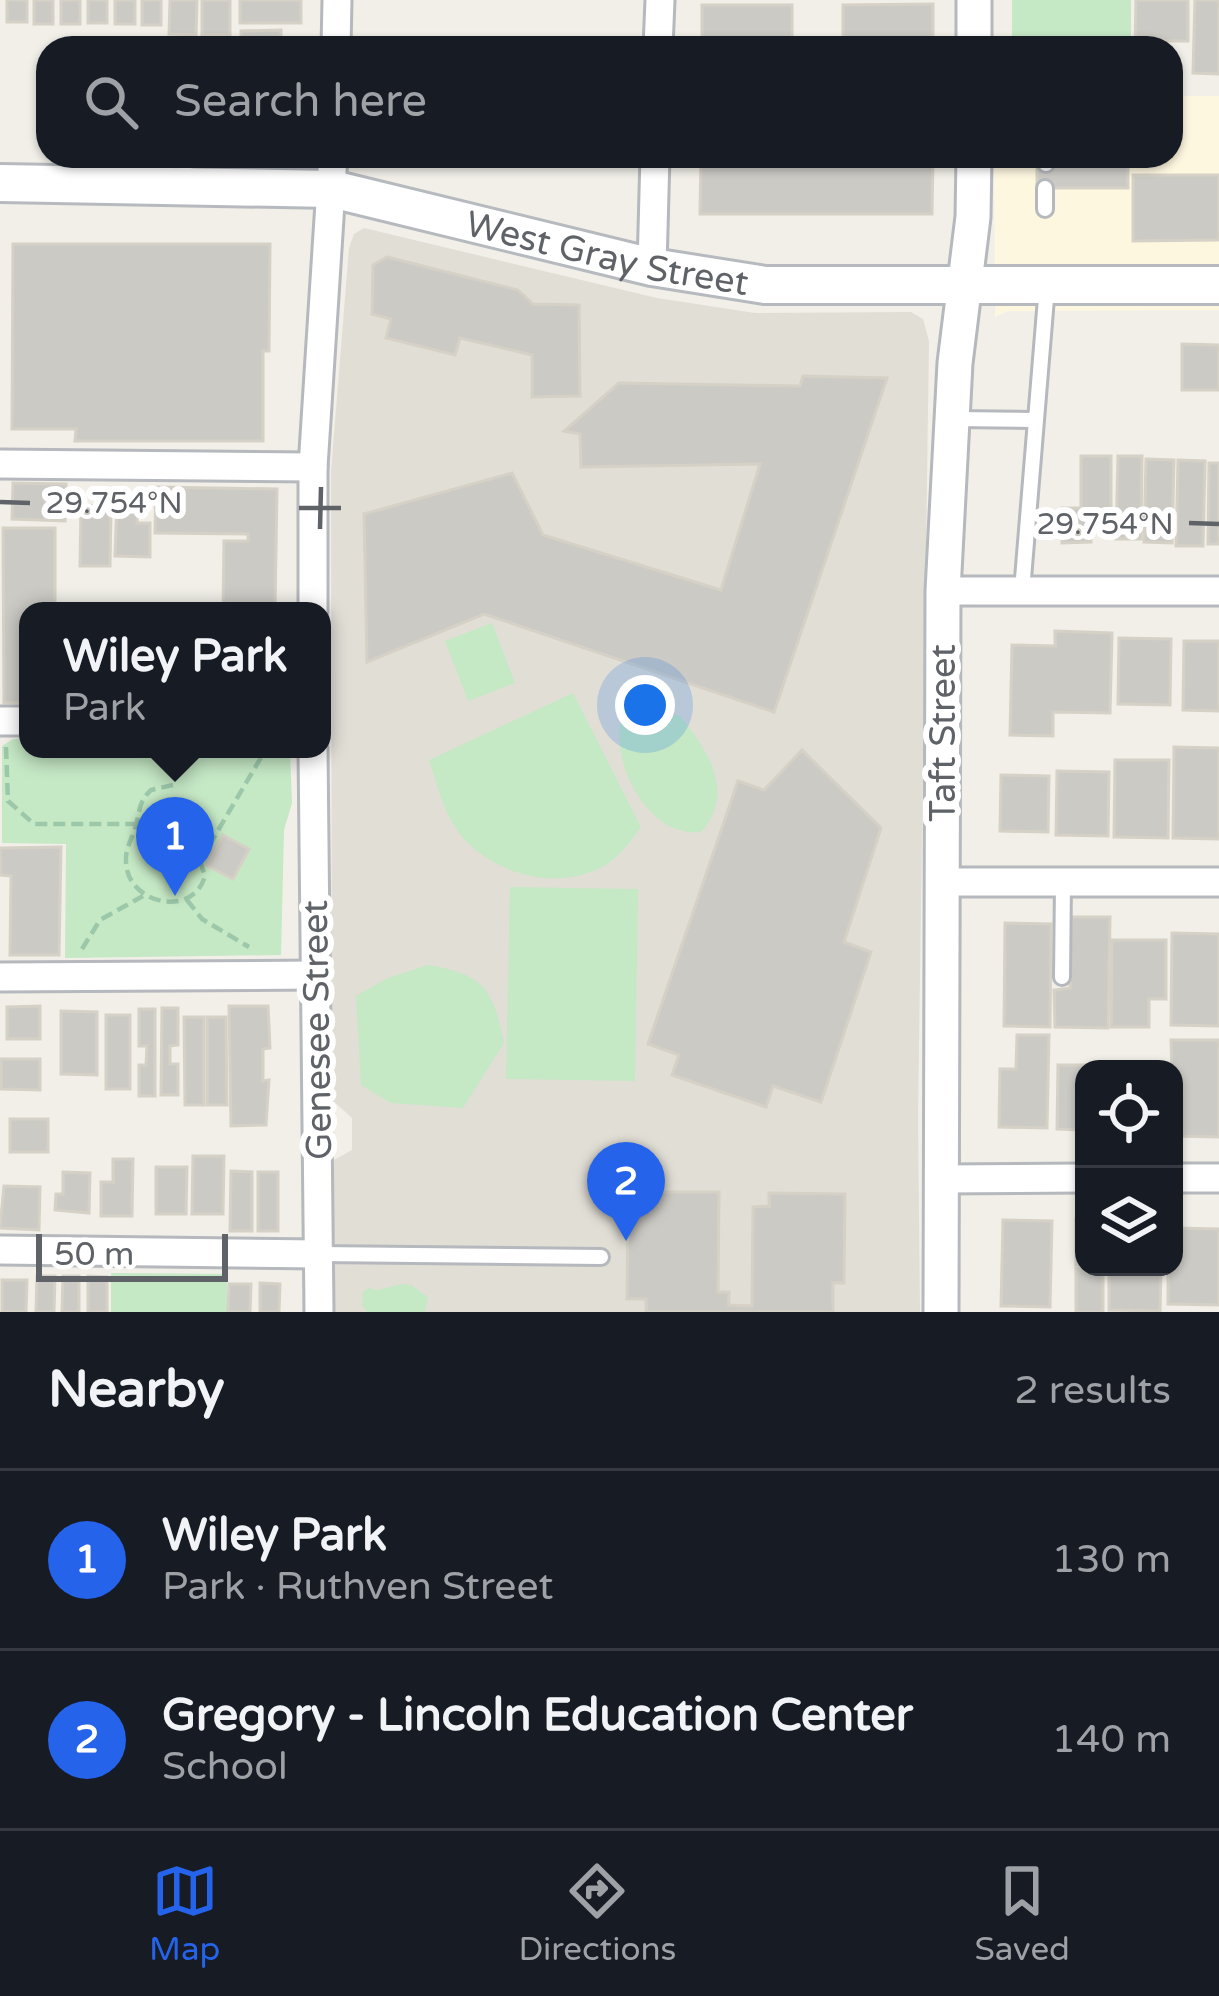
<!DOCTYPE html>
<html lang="en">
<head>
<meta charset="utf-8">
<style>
	body { margin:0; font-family:"Varela Round",sans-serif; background:#242831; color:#f1f3f6 }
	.controls { position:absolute; right:36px; bottom:36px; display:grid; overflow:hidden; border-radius:24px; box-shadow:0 3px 9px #0004 }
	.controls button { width:108px; height:108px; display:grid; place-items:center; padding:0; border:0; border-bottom:3px solid #363941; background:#171b24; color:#f1f3f6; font:60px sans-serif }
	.scale { position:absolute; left:36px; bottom:30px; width:192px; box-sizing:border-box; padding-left:12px; border:6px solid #5f6368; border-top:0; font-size:33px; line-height:42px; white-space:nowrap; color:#5f6368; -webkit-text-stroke:9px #fff; paint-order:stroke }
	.you { position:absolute; left:645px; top:705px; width:42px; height:42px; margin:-30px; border:9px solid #fff; border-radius:50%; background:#1a73e8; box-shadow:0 0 0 18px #1a73e833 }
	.badge { display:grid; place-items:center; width:78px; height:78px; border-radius:50%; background:#2563eb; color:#fff; font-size:39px; font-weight:700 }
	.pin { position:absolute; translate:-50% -99px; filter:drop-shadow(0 3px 6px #0008) }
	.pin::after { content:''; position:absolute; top:63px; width:42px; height:36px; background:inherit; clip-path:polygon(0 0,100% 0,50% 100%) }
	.popup { position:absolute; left:19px; top:602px; width:312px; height:156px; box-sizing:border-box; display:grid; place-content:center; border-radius:24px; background:#171b24; filter:drop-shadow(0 3px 9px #0005); font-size:39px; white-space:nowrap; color:#9ea1a6 }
	.popup b { font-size:45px; color:#f1f3f6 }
	.popup::after { content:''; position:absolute; left:50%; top:100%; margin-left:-24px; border:24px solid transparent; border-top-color:#171b24 }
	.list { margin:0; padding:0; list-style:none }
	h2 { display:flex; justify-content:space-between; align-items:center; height:156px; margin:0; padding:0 48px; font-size:51px }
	h2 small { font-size:39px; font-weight:400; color:#9ea1a6 }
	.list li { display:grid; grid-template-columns:78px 1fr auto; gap:36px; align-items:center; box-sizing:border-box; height:180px; padding:0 48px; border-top:3px solid #363941 }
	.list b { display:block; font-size:45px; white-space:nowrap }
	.list p { margin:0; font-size:39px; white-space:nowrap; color:#9ea1a6 }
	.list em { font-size:39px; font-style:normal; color:#9ea1a6 }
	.icon { flex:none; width:66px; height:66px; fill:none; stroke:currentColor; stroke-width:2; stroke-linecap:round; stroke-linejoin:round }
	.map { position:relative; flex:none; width:1219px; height:1312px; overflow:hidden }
	.search { position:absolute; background:#171b24; box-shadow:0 3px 9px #0004; left:36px; right:36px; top:36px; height:132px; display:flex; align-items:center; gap:30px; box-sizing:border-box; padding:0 42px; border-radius:36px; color:#9ea1a6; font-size:45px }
	.sheet { height:516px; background:#171b24 }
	nav { display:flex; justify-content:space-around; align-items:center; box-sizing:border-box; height:168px; border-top:3px solid #363941; background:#171b24; font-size:33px; color:#9ea1a6 }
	nav a { display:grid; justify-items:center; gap:6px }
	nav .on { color:#2563eb }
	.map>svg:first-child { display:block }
</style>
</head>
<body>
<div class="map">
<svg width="1219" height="1312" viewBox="0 0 1219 1312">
	<rect width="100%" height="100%" fill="#f1efe8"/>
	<polygon fill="#fef7e0" points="1171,96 1219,96 1219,310 1008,311 995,317 994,156 1171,156"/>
	<polygon fill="#e1ded6" points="364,228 657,298 755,313 911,312 923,319 929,341 918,1118 920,1312 334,1312 332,1171 334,1160 352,1150 352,1118 332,1100 331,471 349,248 354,234"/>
	<g fill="#c5e8c5">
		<rect x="1012" y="0" width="119" height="48"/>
		<polygon points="492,623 515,683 468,701 445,641"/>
		<path d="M 573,693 L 641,827 C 628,845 615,863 593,871 C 545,891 478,868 452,822 C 441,804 436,780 429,760 Z"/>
		<path d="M 638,706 L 680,716 C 708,750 736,793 701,832 C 645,838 607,757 623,710 Z"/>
		<polygon points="13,739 28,739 28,749 290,749 292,803 284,830 281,955 65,958 66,844 2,843 2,746"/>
		<polygon points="510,887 638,889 635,1081 506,1079"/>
		<path d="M 428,965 C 485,974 493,990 504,1043 L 463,1108 L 391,1103 L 361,1085 L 356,996 L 388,978 Z"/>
		<polygon points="111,1273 227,1274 227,1312 111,1312"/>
		<polygon points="402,1284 411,1285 428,1297 425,1312 367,1312 362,1305 363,1292 368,1288 378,1290"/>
	</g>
	<g fill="#cccac5" stroke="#d6d1c6" stroke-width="3">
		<rect x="7" y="0" width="20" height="22"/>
		<rect x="34" y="0" width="19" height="24"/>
		<rect x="61" y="0" width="19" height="24"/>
		<rect x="88" y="0" width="19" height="23"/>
		<rect x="115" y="0" width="20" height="24"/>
		<rect x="142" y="0" width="19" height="25"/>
		<polygon points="170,0 197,0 196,35 169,34"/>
		<rect x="202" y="0" width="28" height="35"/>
		<rect x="240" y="0" width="61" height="23"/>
		<polygon points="1136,0 1188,0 1188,41 1160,41 1160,48 1135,48"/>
		<polygon points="1195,0 1219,0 1219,74 1193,73"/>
		<polygon points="933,4 933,48 843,48 843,5"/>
		<rect x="702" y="5" width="90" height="43"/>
		<polygon points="281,30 281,48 241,48 241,31"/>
		<polygon points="701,156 933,156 932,214 700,214"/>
		<polygon points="1056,156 1128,156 1128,188 1037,188 1037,164 1056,164"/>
		<polygon points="1133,175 1219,175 1219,240 1133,241"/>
		<polygon points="13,244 270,244 269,351 263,351 263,441 75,441 76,429 12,429"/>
		<polygon points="387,257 518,290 533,304 579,305 580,396 532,397 532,355 460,338 455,355 386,338 391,319 372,314 373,265"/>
		<polygon points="1182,344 1219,345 1219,390 1182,390"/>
		<polygon points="803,376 887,378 774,712 484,614 367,662 364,514 512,473 543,535 721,590 760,464 581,467 580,434 564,431 619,383 800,386"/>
		<polygon points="1081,456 1111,456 1111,519 1091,519 1091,542 1062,543 1062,508 1081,508"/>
		<polygon points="1118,456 1142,456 1141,539 1116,539"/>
		<polygon points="1146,459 1174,460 1172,543 1144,542"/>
		<polygon points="1178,460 1205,461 1203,546 1176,546"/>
		<polygon points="1209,463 1219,463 1219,544 1208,544"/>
		<polygon points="13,483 66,484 65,521 12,519"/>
		<polygon points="156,487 277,489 275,611 223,611 224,541 248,541 248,534 155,533"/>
		<polygon points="117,503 138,504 137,523 150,523 150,557 115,556"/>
		<polygon points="81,505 111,506 110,566 80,566"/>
		<polygon points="3,528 55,528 55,611 28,611 28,703 4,703"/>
		<polygon points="1055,631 1112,633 1110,713 1053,712 1053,736 1010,735 1012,645 1055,646"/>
		<polygon points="1119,638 1171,639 1170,705 1118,704"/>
		<polygon points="1184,641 1219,641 1219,711 1183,710"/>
		<polygon points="1174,747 1219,748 1219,839 1173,838"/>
		<polygon points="802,750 881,828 844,942 871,952 821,1102 773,1086 766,1107 672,1075 679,1055 648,1044 738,781 764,790"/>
		<polygon points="1115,760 1169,760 1168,838 1114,837"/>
		<polygon points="1057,771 1109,772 1108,836 1056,835"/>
		<polygon points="1001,775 1049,776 1048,832 1000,831"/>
		<polygon points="223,835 249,849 233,879 206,865"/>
		<polygon points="61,847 59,955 10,955 11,876 1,875 0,848"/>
		<polygon points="1071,917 1110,917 1108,1028 1055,1027 1054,990 1070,988"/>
		<polygon points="1005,923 1051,924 1050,1027 1004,1026"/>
		<polygon points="1172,933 1219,934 1219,1026 1171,1025"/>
		<polygon points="1112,940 1166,940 1166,999 1149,999 1149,1027 1111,1027"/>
		<polygon points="40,1006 40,1039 7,1039 7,1007"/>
		<polygon points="229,1006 268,1006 270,1048 263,1049 263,1081 269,1080 266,1125 231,1126"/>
		<polygon points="162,1008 178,1008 178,1045 170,1046 170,1064 178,1064 178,1095 161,1095"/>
		<polygon points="139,1009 155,1009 155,1096 139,1096 139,1065 146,1065 147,1046 139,1046"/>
		<polygon points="61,1011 97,1012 97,1075 61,1074"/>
		<rect x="106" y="1015" width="24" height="74"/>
		<polygon points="184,1017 204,1017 204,1105 185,1105"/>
		<polygon points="207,1017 226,1017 227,1105 207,1105"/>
		<polygon points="1017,1035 1049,1035 1047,1128 999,1127 1000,1069 1016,1069"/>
		<polygon points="1171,1040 1219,1040 1219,1137 1174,1136"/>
		<polygon points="1,1059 40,1059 40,1090 1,1089"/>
		<polygon points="1058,1065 1105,1065 1105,1069 1084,1069 1084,1130 1057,1129"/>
		<rect x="10" y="1119" width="38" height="33"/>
		<polygon points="193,1156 224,1156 223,1214 192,1214"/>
		<polygon points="113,1159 133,1159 132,1216 101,1216 101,1182 113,1182"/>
		<polygon points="156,1167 187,1167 186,1214 156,1214"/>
		<polygon points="231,1171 252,1172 252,1231 230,1231"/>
		<polygon points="63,1172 90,1173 89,1213 55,1210 56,1194 63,1194"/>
		<rect x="258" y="1172" width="20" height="59"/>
		<polygon points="4,1186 40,1187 39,1230 0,1228"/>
		<polygon points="644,1192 719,1192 718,1292 729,1292 729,1305 752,1306 753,1207 769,1206 769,1193 845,1194 844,1283 833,1283 833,1312 646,1312 646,1299 627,1299 628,1206 644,1206"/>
		<rect x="1076" y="1219" width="8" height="46"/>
		<polygon points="1003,1220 1052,1221 1050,1307 1001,1306"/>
		<polygon points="1174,1228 1219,1229 1219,1305 1168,1304 1168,1267 1174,1267"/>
		<polygon points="1109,1267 1161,1267 1160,1311 1109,1310"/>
		<rect x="1076" y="1268" width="27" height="44"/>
		<polygon points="37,1276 55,1276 54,1312 36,1312"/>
		<polygon points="63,1276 79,1276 79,1312 62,1312"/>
		<polygon points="88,1276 107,1277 107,1312 88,1312"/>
		<polygon points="2,1280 27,1280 26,1312 2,1312"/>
		<polygon points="260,1283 280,1284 279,1312 260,1312"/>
		<polygon points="229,1284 251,1284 250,1312 228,1312"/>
	</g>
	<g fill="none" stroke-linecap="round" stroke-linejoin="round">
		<g stroke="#b5b8bc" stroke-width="20">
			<g id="service">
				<polyline points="1046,164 1046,156"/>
				<polyline points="184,185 185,156"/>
				<polyline points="1045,209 1045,188"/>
				<polyline points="955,419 1034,420"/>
				<polyline points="1022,591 1047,286"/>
				<polyline points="1062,977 1063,882"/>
				<polyline points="318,1254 601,1257"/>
			</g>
		</g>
		<g stroke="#b5b8bc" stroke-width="33">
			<g id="minor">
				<polyline points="336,48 337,0"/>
				<polyline points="658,48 660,0"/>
				<polyline points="652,267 655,156"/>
				<polyline points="0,464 313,467"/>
				<polyline points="943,591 1219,591"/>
				<polyline points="313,611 313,467 333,156"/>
				<polyline points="0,721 28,721"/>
				<polyline points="313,749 319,1312"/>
				<polyline points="941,882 1219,882"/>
				<polyline points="0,977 316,975"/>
				<polyline points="1174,1178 1219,1178"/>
				<polyline points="941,1179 1084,1178"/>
				<polyline points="0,1250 318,1254"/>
			</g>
		</g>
		<g stroke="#b5b8bc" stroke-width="39">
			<g id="tertiary">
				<polyline points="974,48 974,0"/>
				<polyline points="941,1312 943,591 955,363 973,217 974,156"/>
			</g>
		</g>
		<g stroke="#b6babf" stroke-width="42">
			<g id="secondary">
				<path id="s1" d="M 0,183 L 332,189 L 652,267 L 765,285 L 1219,285"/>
			</g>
		</g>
		<g stroke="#9cc7a9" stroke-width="4.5" stroke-dasharray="12 6" stroke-linecap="butt">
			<polyline points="6,747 8,801 34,824 137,824"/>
			<path d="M 173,785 L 151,790 C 139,801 140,810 136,825 C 133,837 125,848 126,861 C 126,904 193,919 205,876 L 200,861 L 185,848"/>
			<polyline points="200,861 266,749"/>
			<polyline points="187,900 202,919 249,947"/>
			<polyline points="82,949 100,920 143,896"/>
		</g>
		<use href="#service" stroke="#fff" stroke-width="14"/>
		<use href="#minor" stroke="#fff" stroke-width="27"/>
		<use href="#tertiary" stroke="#fff" stroke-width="33"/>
		<use href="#secondary" stroke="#fff" stroke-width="36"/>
	</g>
	<path fill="none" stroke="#5f6368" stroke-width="4.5" d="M 0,502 L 30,503M 299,508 L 341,508M 1189,523 L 1219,524M 320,529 L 321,487"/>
	<g text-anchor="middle" stroke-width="12" stroke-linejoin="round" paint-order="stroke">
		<g font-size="36" fill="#5f6368" stroke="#fff">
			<text dy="13" stroke="none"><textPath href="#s1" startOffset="615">West Gray Street</textPath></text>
			<text transform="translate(942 733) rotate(-90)" y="13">Taft Street</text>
			<text transform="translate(316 1030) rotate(-91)" y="13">Genesee Street</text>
		</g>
	</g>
	<g font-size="30" text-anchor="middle" fill="#5f6368" stroke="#fff" stroke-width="12" stroke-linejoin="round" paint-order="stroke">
		<text x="114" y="513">29.754°N</text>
		<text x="1105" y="534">29.754°N</text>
	</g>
</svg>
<div class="controls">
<button><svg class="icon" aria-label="locate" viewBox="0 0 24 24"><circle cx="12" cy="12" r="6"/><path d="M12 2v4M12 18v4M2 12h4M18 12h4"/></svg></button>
<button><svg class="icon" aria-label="layers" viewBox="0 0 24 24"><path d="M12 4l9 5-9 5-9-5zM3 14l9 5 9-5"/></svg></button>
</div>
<div class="scale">50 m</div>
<div class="you"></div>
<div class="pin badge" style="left:175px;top:896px">1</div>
<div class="popup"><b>Wiley Park</b>Park</div>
<div class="pin badge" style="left:626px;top:1241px">2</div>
<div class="search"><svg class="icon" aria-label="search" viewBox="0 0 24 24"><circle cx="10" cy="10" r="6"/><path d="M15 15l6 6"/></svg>Search here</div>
</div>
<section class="sheet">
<h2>Nearby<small>2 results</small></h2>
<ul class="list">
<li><span class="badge">1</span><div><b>Wiley Park</b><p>Park · Ruthven Street</p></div><em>130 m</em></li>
<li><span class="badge">2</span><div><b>Gregory - Lincoln Education Center</b><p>School</p></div><em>140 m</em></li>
</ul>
</section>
<nav>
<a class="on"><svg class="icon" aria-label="map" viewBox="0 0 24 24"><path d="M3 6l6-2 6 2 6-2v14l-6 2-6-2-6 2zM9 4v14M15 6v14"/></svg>Map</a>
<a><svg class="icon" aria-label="directions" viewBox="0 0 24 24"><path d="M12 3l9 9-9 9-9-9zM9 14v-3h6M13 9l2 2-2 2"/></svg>Directions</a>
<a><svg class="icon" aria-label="saved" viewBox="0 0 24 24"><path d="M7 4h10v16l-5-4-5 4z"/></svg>Saved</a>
</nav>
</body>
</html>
